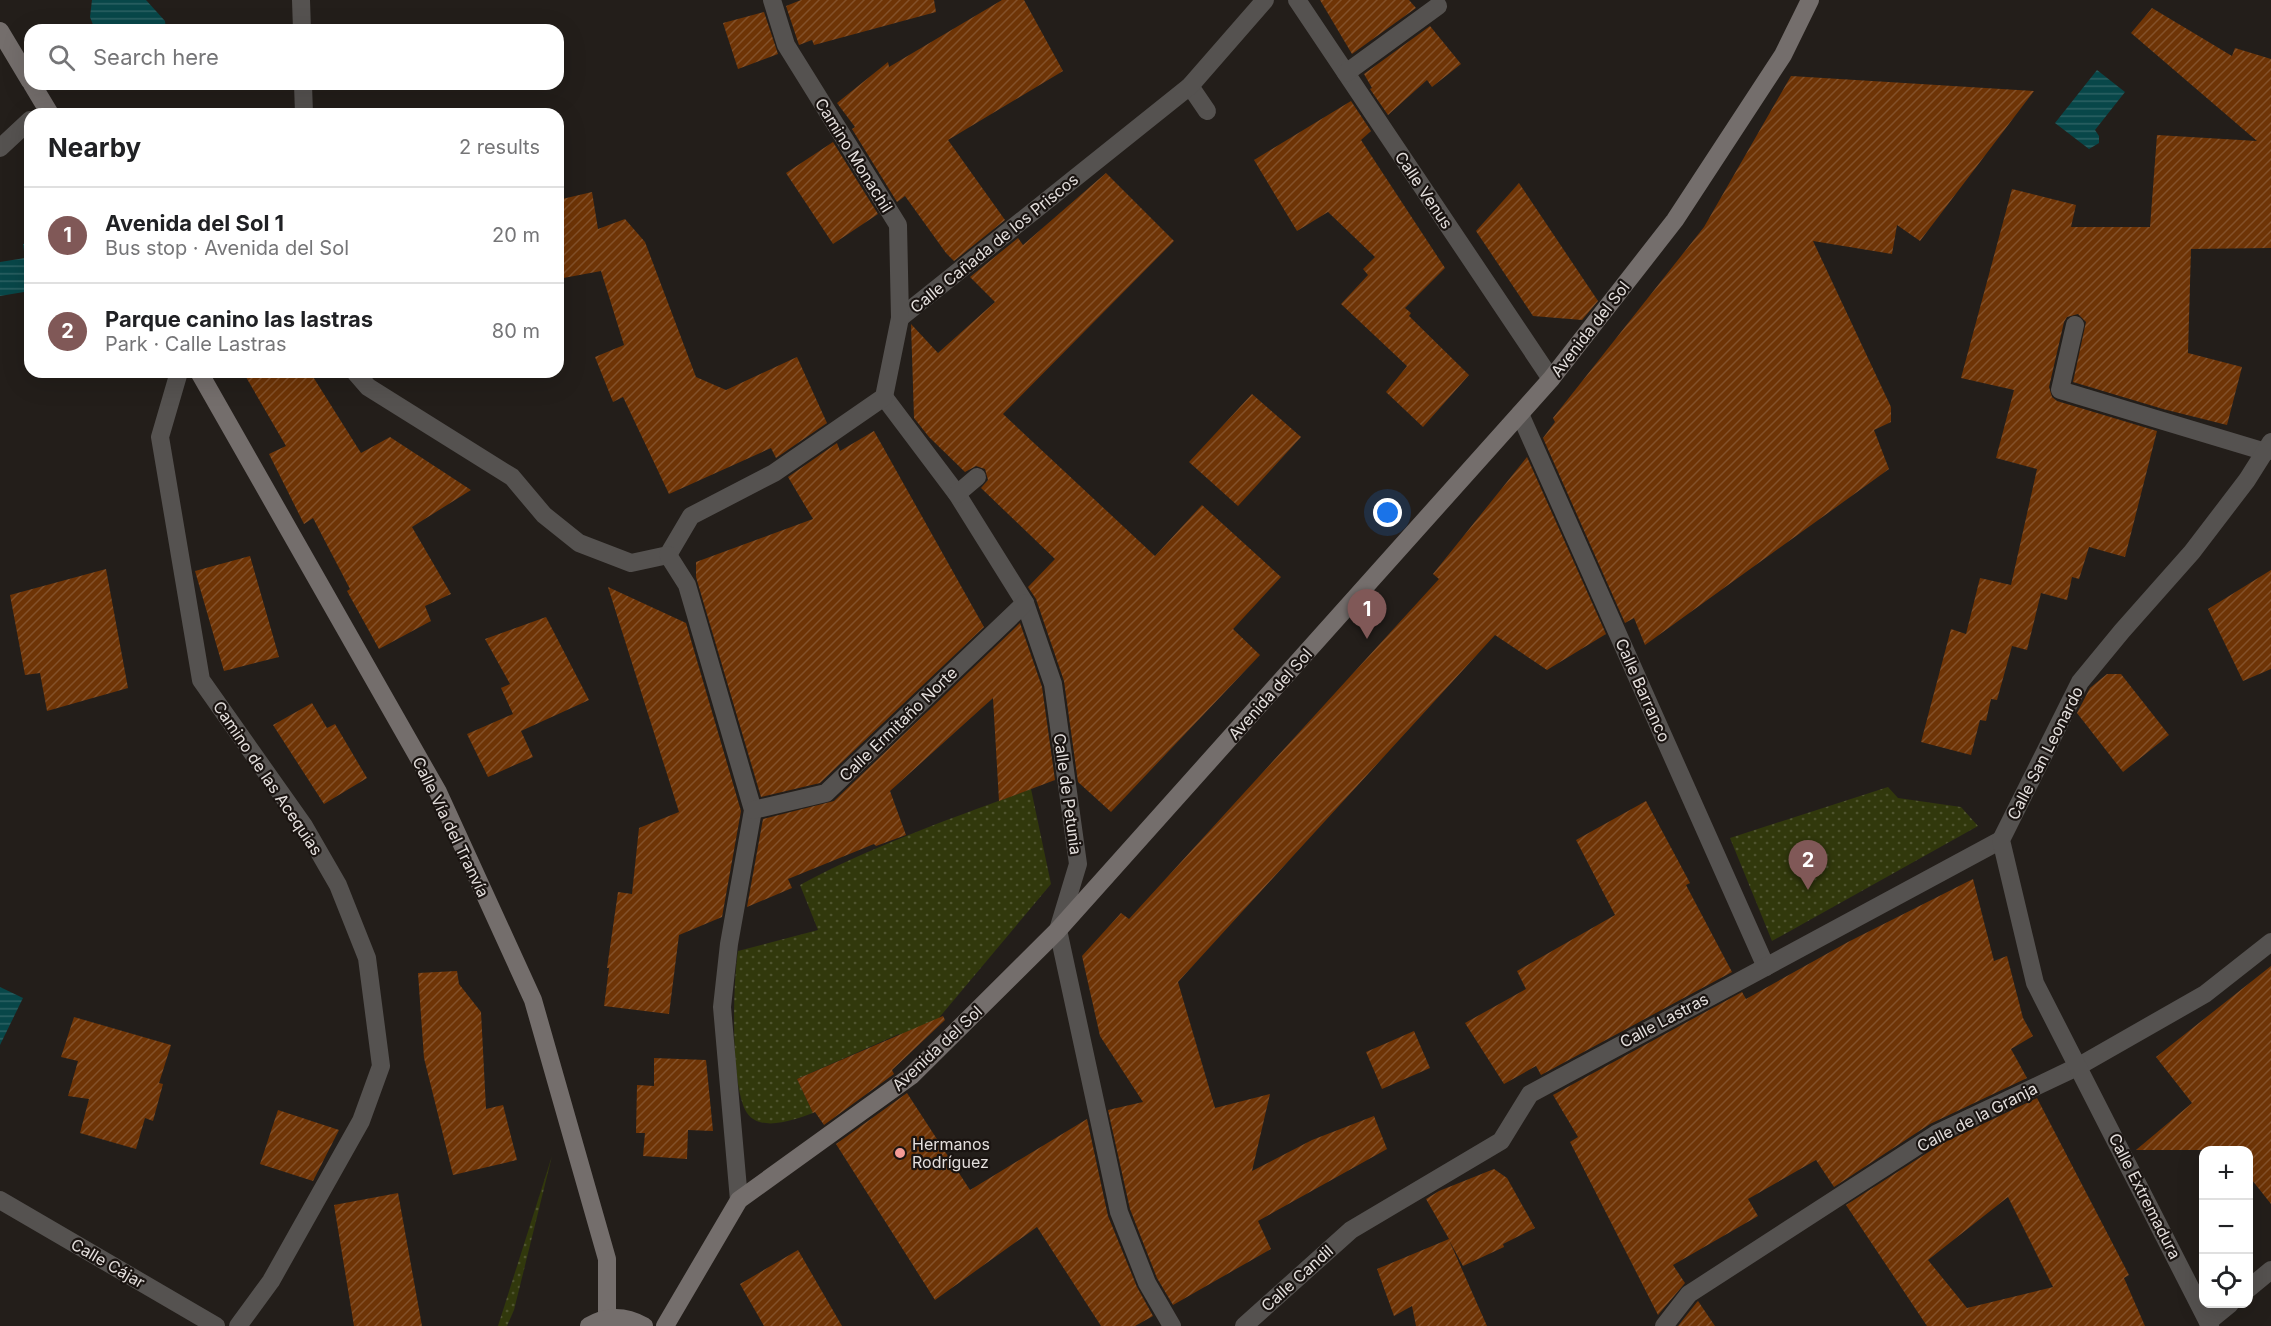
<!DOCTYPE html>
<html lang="en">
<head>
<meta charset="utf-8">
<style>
	body { margin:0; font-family:Inter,sans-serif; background:#f2f2f2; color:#202124 }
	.controls { position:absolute; right:18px; bottom:18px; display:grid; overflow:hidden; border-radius:12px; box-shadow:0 6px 24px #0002 }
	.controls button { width:54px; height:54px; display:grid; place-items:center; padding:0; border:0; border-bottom:2px solid #e0e0e0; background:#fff; color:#202124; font:30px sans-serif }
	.you { position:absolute; left:1388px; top:513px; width:21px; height:21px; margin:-15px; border:4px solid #fff; border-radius:50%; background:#1a73e8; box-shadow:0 0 0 9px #1a73e833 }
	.badge { display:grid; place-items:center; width:39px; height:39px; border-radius:50%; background:#805857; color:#fff; font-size:20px; font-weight:700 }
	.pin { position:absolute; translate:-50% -50px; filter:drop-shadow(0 2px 3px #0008) }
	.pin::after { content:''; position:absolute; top:32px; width:21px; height:18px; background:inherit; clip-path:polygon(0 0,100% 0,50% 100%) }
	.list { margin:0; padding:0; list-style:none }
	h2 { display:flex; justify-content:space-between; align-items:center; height:78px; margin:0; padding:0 24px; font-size:26px }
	h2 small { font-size:20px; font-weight:400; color:#757577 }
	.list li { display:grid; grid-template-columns:39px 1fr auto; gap:18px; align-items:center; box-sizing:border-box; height:96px; padding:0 24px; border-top:2px solid #e0e0e0 }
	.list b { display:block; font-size:22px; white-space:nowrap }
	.list p { margin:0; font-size:20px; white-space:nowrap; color:#757577 }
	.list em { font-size:20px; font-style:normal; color:#757577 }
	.icon { flex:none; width:33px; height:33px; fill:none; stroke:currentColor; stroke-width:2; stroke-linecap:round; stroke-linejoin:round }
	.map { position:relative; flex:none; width:2271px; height:1326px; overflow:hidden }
	.search { position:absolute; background:#fff; box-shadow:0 6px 24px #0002; left:24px; top:24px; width:540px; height:66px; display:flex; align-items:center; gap:15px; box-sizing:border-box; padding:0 21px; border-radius:18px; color:#757577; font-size:22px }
	.panel { position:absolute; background:#fff; box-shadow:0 6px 24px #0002; left:24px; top:108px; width:540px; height:270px; border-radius:18px }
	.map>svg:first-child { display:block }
</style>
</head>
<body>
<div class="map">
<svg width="2271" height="1326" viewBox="0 0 2271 1326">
	<defs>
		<pattern id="park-dots" width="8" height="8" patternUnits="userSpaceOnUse" patternTransform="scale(1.5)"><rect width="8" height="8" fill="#31380c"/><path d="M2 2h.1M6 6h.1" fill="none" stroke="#4f542f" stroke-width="1.8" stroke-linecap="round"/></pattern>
		<pattern id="water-rules" width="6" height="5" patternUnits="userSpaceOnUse" patternTransform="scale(1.5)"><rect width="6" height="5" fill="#084749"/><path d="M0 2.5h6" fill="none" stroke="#2c6163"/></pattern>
		<pattern id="building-hatch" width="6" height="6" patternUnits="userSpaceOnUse" patternTransform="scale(1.5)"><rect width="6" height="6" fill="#6e3406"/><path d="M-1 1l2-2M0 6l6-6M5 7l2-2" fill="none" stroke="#83512a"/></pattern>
	</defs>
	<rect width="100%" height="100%" fill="#231e1a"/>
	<g fill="url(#park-dots)">
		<polygon points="1888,787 1898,798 1961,807 1978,826 1772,941 1730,838"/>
		<path d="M 1031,789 L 1051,884 L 907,1056 L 899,1034 L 797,1079 L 813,1113 C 796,1119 761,1133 747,1113 C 730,1087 733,983 738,951 L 818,930 L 800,885 C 874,845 953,818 1031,789 Z"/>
		<polygon points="552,1156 514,1310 507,1326 498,1326"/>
	</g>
	<g fill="url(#water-rules)">
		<polygon points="92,0 146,0 165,21 166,30 95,30 90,17"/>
		<polygon points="2097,70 2125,92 2095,130 2099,136 2099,143 2089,149 2055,123"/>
		<polygon points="30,243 30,291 0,296 0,262 25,258 23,244"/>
		<polygon points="0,987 23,998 0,1045"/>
	</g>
	<g fill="url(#building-hatch)" fill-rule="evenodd">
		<polygon points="801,0 934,0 936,12 814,45 812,40 799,45 786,6"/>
		<polygon points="1002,0 1024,0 1063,71 948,140 1005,220 954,261 946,253 905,196 897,202 852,129 855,127 837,103 888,62 889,67"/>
		<polygon points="1320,0 1409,0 1416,8 1352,54"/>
		<polygon points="2152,8 2232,56 2235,48 2271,59 2271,248 2191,249 2188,353 2242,367 2227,425 2163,409 2073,382 2086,322 2078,314 2067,317 2064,322 2049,387 2052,397 2057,401 2157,431 2125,557 2089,547 2079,579 2072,577 2067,600 2041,593 2027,650 2012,646 1997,700 1991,699 1986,721 1980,720 1971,755 1921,742 1951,629 1966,634 1980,578 2011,585 2037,469 1996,458 2014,390 1961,378 2012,189 2076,205 2071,227 2150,227 2157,135 2257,141 2131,33"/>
		<polygon points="764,12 778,54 738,69 723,23"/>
		<polygon points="1430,26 1461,64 1432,87 1427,80 1388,115 1370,89 1372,88 1364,74"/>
		<polygon points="1791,76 2034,91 1920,241 1897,225 1892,254 1813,241 1891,407 1891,422 1874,430 1889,469 1645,645 1634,618 1625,623 1543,438 1555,422 1553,418 1704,227"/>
		<polygon points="1351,101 1371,131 1361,140 1445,268 1405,308 1411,313 1409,316 1469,375 1423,427 1386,392 1407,366 1341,304 1368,275 1363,269 1375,257 1328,212 1297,231 1254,160"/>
		<polygon points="833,142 878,214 833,244 786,173"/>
		<polygon points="1106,173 1174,241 1003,414 1155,556 1202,505 1281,577 1233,629 1260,655 1111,812 1078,782 1064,681 1036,599 1028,587 1055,559 981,488 988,480 985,469 976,466 965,472 929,437 914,418 911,324 938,353 995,302 970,277 1018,238 1023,245"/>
		<polygon points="1519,183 1598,301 1582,320 1533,316 1476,231"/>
		<polygon points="592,192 598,229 625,219 645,242 696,377 726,390 797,357 827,423 776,458 771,448 669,494 623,397 613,402 595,357 624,345 601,271 558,279 558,200"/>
		<polygon points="243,372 310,372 361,453 390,437 471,490 412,527 451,594 425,606 431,621 379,649 347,591 350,589 313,518 304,524 269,454 286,446"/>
		<polygon points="1252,394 1301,437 1238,506 1189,462"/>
		<polygon points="874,431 984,627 820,783 761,797 696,577 696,562 813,519 788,477 837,443 840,451"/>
		<polygon points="1527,457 1606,634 1547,670 1495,635 1178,982 1215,1108 1270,1094 1252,1171 1312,1140 1374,1116 1387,1149 1258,1221 1271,1249 1173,1305 1157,1278 1130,1209 1108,1110 1143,1102 1100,1036 1082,956 1121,913 1129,919 1439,579 1433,574"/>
		<polygon points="250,556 279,657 224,671 195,571"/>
		<polygon points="106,569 128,688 47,711 40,673 25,675 10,595"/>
		<polygon points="2271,570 2271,669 2243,681 2208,609"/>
		<polygon points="608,587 686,623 741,811 722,917 679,935 669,1014 604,1006 609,968 607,968 618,892 632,894 639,828 679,812"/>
		<polygon points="546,617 589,700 521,731 533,757 488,777 467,734 513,714 501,688 510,684 485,639"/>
		<polygon points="1020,623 1042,687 1055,780 999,801 993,698 890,791 906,835 876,846 874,844 788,879 792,888 747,907 763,819 834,801"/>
		<polygon points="2107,674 2121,674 2169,735 2123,772 2077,713 2090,688"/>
		<polygon points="312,703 327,728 335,724 367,778 324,804 273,725"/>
		<polygon points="1646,801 1690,883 1686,885 1732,972 1541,1075 1536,1066 1504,1084 1465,1023 1526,989 1517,971 1615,915 1576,840"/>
		<polygon points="1973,879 1994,961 2007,956 2023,1018 2033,1036 2011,1049 2027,1078 1930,1124 1834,1187 1816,1160 1748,1199 1758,1216 1673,1265 1685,1283 1658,1315 1570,1142 1578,1137 1553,1095 1742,992 1746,999 1848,942"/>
		<polygon points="2271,966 2271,1204 2248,1175 2248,1150 2136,1150 2192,1103 2156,1057"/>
		<polygon points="457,971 459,984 481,1012 486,1109 503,1105 517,1160 453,1175 424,1058 418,973"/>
		<polygon points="943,1016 945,1020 892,1070 894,1074 824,1125 815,1112 813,1113 797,1079"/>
		<polygon points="74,1017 171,1045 159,1083 163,1084 153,1121 145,1118 136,1149 80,1133 89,1099 68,1096 78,1061 61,1057"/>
		<polygon points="1414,1031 1430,1068 1382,1089 1366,1052"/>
		<polygon points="654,1058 706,1060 713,1131 688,1130 687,1159 643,1156 645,1133 636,1133 637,1085 654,1086"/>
		<polygon points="907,1093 970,1190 1087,1119 1108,1216 1137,1287 1153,1316 1135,1326 1101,1326 1037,1227 935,1300 836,1144"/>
		<path d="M 2037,1098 L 2129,1275 L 2124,1278 L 2145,1326 L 1927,1326 L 1846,1205 L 1941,1144 ZM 2008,1197 L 2053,1287 L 1967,1308 L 1928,1260 Z"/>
		<polygon points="278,1110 339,1130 313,1181 260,1164"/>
		<polygon points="1494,1169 1507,1178 1535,1228 1503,1244 1504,1247 1463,1266 1449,1240 1487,1326 1416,1326 1412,1306 1394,1316 1377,1269 1449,1239 1426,1199 1439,1191"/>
		<polygon points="398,1193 422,1326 354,1326 334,1205"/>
		<polygon points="798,1250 842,1326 764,1326 740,1284"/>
		<polygon points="1698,1301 1715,1326 1678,1326 1697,1302"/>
	</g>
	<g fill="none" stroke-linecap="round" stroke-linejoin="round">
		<g stroke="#555250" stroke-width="18">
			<polyline points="301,0 302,30"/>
			<polyline points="1297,0 1551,379"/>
			<polyline points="1346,73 1438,6"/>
			<polyline points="303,84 304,114"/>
			<polyline points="1190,86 1207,111"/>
			<polyline points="0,148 30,120"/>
			<polyline points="900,318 1190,86 1265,0"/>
			<polyline points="2075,325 2060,390 2266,452"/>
			<polyline points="179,372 160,437 201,680 304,826 338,885 367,958 381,1066 361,1121 271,1281 238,1326"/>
			<polyline points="355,372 368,387 512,477 544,515 579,543 631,563 668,555"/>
			<polyline points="884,397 957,494 1025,603 1053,684 1078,864 1058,930 1119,1212 1147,1283 1172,1326"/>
			<polyline points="1520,414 1766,967"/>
			<polyline points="957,494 977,477"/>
			<polyline points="668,555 691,516 774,473 884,397 900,318 898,225 786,45 772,0"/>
			<polyline points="668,555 687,585 753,810 729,944 722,1007 739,1200"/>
			<polyline points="753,810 826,793 1025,603"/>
			<polyline points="0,1200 216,1326"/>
			<polyline points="2248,1289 2271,1270"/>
			<polyline points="2208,1322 2230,1304"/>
			<polyline points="1244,1326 1351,1230 1501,1141 1530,1094 2001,840"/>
			<polyline points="1664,1326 1689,1294 1936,1134 2079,1066 2205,994 2271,942"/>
			<polyline points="2210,1326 2035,983 2001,840 2080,682 2122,631 2192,552 2247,480 2271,442"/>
		</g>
		<g stroke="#746e6c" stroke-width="18">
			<polyline points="0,31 30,81"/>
			<polyline points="32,84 50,114"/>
			<polyline points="199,372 438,792 533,1000 607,1259 607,1318"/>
			<path d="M 589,1326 C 607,1315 626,1316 644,1326"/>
			<polyline points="665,1326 739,1200 911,1076 1058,930 1551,379 1675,220 1783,55 1810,0"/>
		</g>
	</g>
	<circle fill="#f59c96" stroke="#1a1411" stroke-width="2" cx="900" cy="1153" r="6"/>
	<g text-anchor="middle" stroke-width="4.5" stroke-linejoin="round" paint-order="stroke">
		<g font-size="16" fill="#e4dfdd" stroke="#1a1411">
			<text transform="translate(854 155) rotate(58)" y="6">Camino Monachil</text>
			<text transform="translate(1424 190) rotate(56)" y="6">Calle Venus</text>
			<text transform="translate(994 243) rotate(-39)" y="6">Calle Cañada de los Priscos</text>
			<text transform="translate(1590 329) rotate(-52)" y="6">Avenida del Sol</text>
			<text transform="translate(1643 690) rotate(66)" y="6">Calle Barranco</text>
			<text transform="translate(1270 694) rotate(-48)" y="6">Avenida del Sol</text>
			<text transform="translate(898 724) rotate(-44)" y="6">Calle Ermitaño Norte</text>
			<text transform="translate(2045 753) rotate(-63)" y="6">Calle San Leonardo</text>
			<text transform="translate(268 778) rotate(56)" y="6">Camino de las Acequias</text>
			<text transform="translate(1068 794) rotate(82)" y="6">Calle de Petunia</text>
			<text transform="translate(451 827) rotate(64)" y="6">Calle Vía del Tranvía</text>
			<text transform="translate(1664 1020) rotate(-28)" y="6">Calle Lastras</text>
			<text transform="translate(937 1048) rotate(-43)" y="6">Avenida del Sol</text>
			<text transform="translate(1977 1117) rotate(-27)" y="6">Calle de la Granja</text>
			<text transform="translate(2145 1196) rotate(63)" y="6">Calle Extremadura</text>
			<text transform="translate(108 1263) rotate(30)" y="6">Calle Cájar</text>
			<text transform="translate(1297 1278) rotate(-42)" y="6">Calle Candil</text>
		</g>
		<g font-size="16" fill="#e4dfdd" stroke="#1a1411" text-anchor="start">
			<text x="912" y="1150">Hermanos<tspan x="912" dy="18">Rodríguez</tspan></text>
		</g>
	</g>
</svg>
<div class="controls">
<button>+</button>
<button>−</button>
<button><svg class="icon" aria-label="locate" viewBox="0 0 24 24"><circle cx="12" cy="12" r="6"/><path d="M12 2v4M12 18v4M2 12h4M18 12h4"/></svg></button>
</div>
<div class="you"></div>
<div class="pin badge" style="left:1367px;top:639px">1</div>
<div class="pin badge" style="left:1808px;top:890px">2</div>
<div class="search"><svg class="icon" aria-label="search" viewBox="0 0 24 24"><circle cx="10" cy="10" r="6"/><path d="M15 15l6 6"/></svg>Search here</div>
<section class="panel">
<h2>Nearby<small>2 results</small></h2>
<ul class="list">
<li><span class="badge">1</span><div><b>Avenida del Sol 1</b><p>Bus stop · Avenida del Sol</p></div><em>20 m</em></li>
<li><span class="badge">2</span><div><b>Parque canino las lastras</b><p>Park · Calle Lastras</p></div><em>80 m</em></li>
</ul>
</section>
</div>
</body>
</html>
